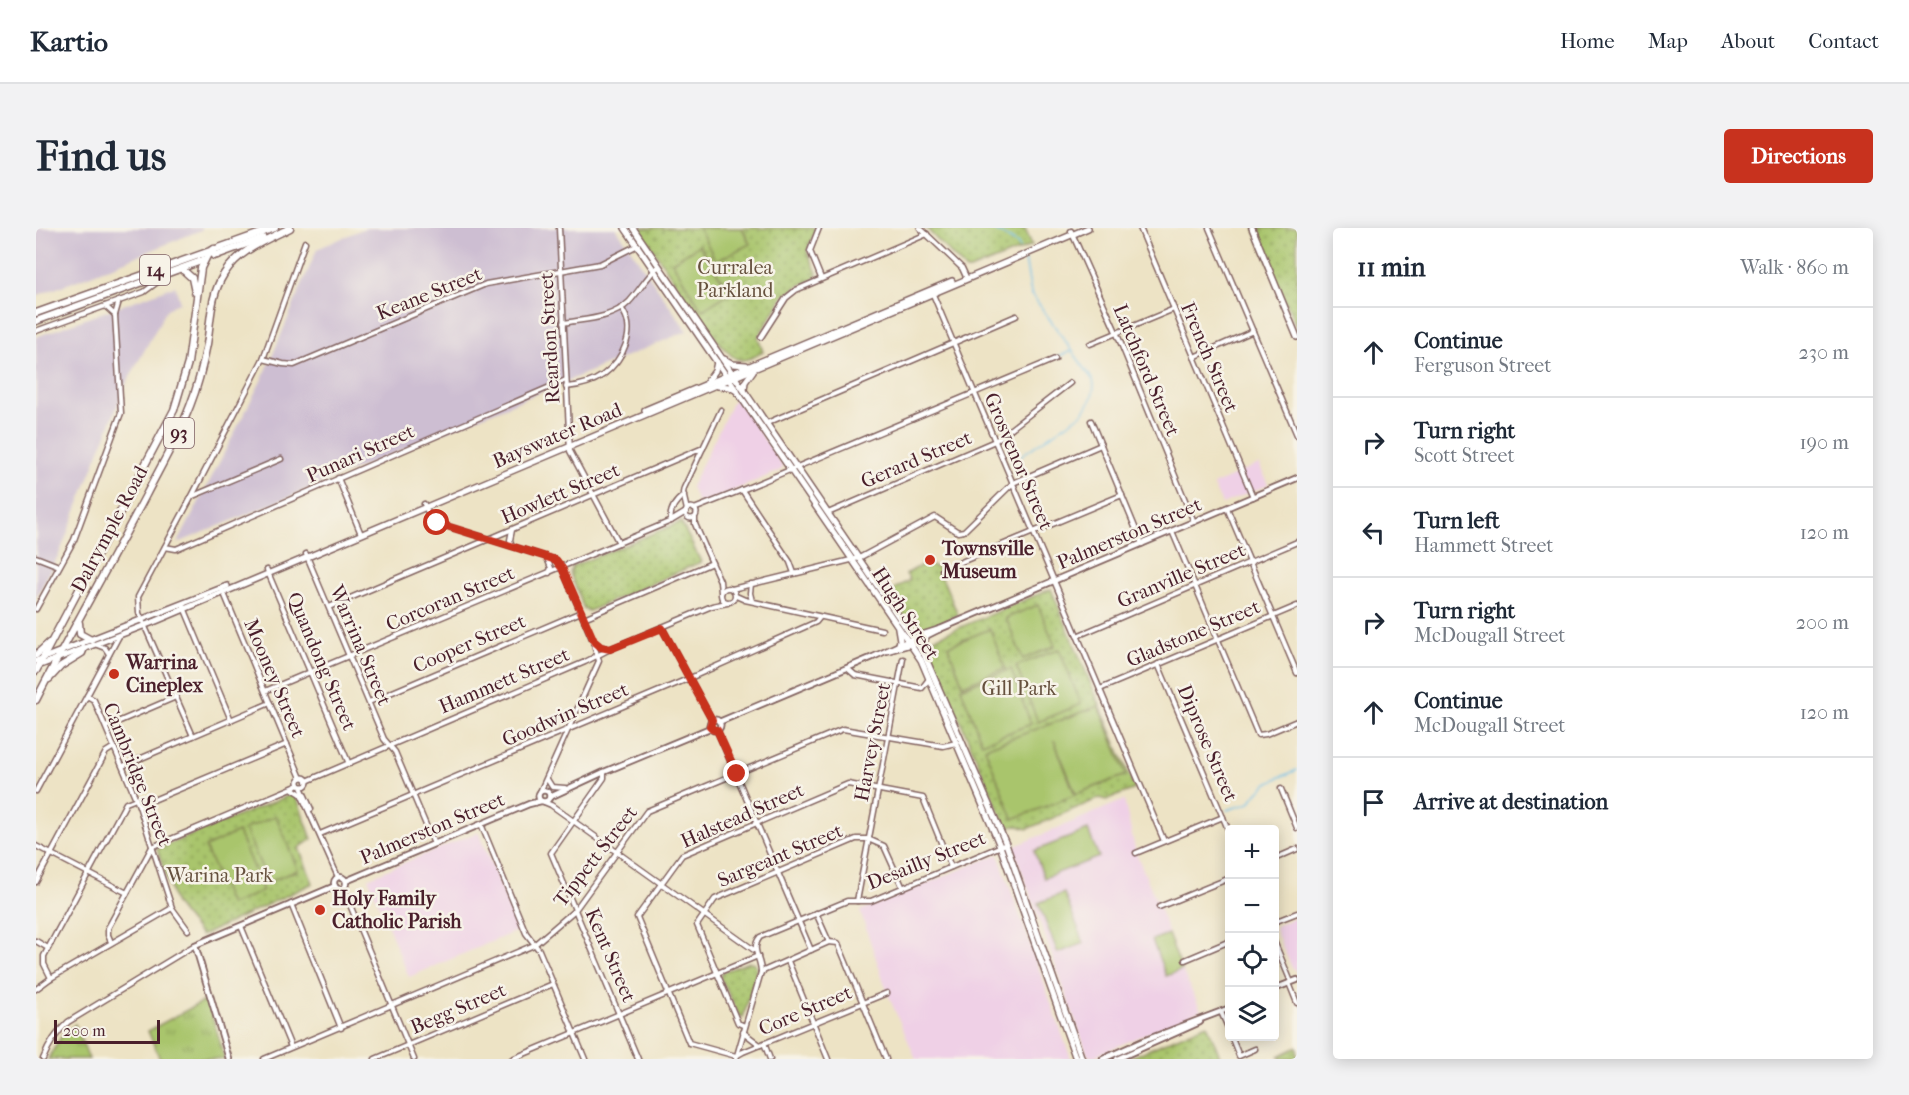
<!DOCTYPE html>
<html lang="en">
<head>
<meta charset="utf-8">
<style>
	body { margin:0; font-family:"IM FELL French Canon",serif; background:#f2f2f3; color:#1f2937 }
	.controls { position:absolute; right:18px; bottom:18px; display:grid; overflow:hidden; border-radius:6px; box-shadow:0 3px 15px #0003 }
	.controls button { width:54px; height:54px; display:grid; place-items:center; padding:0; border:0; border-bottom:2px solid #e0e1e3; background:#fff; color:#1f2937; font:30px sans-serif }
	.scale { position:absolute; left:18px; bottom:15px; width:106px; box-sizing:border-box; padding-left:6px; border:3px solid #4a1f2b; border-top:0; font-size:16px; line-height:21px; white-space:nowrap; color:#4a1f2b; -webkit-text-stroke:4px #f7f3e8; paint-order:stroke }
	.stop { position:absolute; width:18px; height:18px; margin:-14px; border:4px solid #c8321e; border-radius:50%; background:#fff }
	.stop.end { background:#c8321e; border-color:#fff; box-shadow:0 2px 6px #0008 }
	.list { margin:0; padding:0; list-style:none }
	h2 { display:flex; justify-content:space-between; align-items:center; height:78px; margin:0; padding:0 24px; font-size:26px }
	h2 small { font-size:20px; font-weight:400; color:#747a83 }
	.list li { display:grid; grid-template-columns:39px 1fr auto; gap:18px; align-items:center; box-sizing:border-box; height:90px; padding:0 24px; border-top:2px solid #e0e1e3 }
	.list b { display:block; font-size:22px; white-space:nowrap }
	.list p { margin:0; font-size:20px; white-space:nowrap; color:#747a83 }
	.list em { font-size:20px; font-style:normal; color:#747a83 }
	.icon { flex:none; width:33px; height:33px; fill:none; stroke:currentColor; stroke-width:2; stroke-linecap:round; stroke-linejoin:round }
	.map { position:relative; flex:none; width:1261px; height:831px; overflow:hidden; border-radius:6px }
	header { display:flex; align-items:center; gap:36px; box-sizing:border-box; height:84px; padding:0 30px; background:#fff; border-bottom:2px solid #e0e1e3 }
	header strong { font-size:28px }
	nav { display:flex; gap:33px; margin-inline-start:auto; font-size:21px }
	.intro { display:flex; align-items:center; justify-content:space-between; box-sizing:border-box; height:144px; padding:0 36px }
	h1 { margin:0; font-size:42px }
	.button { padding:15px 27px; border-radius:6px; background:#c8321e; color:#fff; font-size:21px; font-weight:700 }
	main { display:flex; gap:36px; padding:0 36px }
	aside { flex:1; background:#fff; border-radius:6px; box-shadow:0 3px 15px #0003 }
	.map>svg:first-child { display:block }
</style>
</head>
<body>
<header>
<strong>Kartio</strong>
<nav><a>Home</a><a>Map</a><a>About</a><a>Contact</a></nav>
</header>
<div class="intro"><h1>Find us</h1><a class="button">Directions</a></div>
<main>
<div class="map">
<svg width="1261" height="831" viewBox="0 0 1261 831">
	<defs>
		<pattern id="grass-tufts" width="24" height="20" patternUnits="userSpaceOnUse" patternTransform="scale(1.5)"><rect width="24" height="20" fill="#a9c56c"/><path d="M3 7l-1-3M5 7V3M7 7l1-3M15 17l-1-3M17 17v-4M19 17l1-3" fill="none" stroke="#8c9f59"/></pattern>
		<pattern id="park-dots" width="8" height="8" patternUnits="userSpaceOnUse" patternTransform="scale(1.5)"><rect width="8" height="8" fill="#a9c56c"/><path d="M2 2h.1M6 6h.1" fill="none" stroke="#8c9f59" stroke-width="1.8" stroke-linecap="round"/></pattern>
	</defs>
	<rect width="100%" height="100%" fill="#f7f3e8"/>
	<filter id="ink" filterUnits="userSpaceOnUse"><feTurbulence type="fractalNoise" baseFrequency=".0167" numOctaves="2"/><feDisplacementMap in="SourceGraphic" scale="12" xChannelSelector="R" yChannelSelector="G"/><feConvolveMatrix kernelMatrix="1 2 1 2 8 2 1 2 1" color-interpolation-filters="sRGB"/></filter>
	<filter id="wash" filterUnits="userSpaceOnUse"><feTurbulence type="fractalNoise" baseFrequency=".008" numOctaves="4" result="noise"/><feDisplacementMap in="SourceGraphic" scale="24" xChannelSelector="R" yChannelSelector="G"/><feGaussianBlur stdDeviation="1.35" result="paint"/><feColorMatrix in="noise" values="0 0 0 0 0 0 0 0 0 0 0 0 0 0 0 0 0 1.4 0 .05"/><feComposite in="paint" operator="in"/></filter>
	<g filter="url(#wash)">
		<rect width="100%" height="100%" fill="#ede3c5"/>
		<g fill="#efd0e6">
			<polygon points="699,169 747,238 745,242 667,276 661,274 655,259"/>
			<polygon points="1223,236 1232,257 1186,276 1177,257"/>
			<polygon points="1088,572 1100,625 1123,679 1146,742 1165,782 1056,829 1052,828 977,619"/>
			<polygon points="442,604 483,702 373,749 332,650"/>
			<polygon points="962,626 1035,831 880,831 853,769 824,683"/>
			<polygon points="1261,689 1261,743 1260,744 1256,740 1239,702 1240,698"/>
		</g>
		<g fill="#cdbed2">
			<polygon points="0,0 167,0 165,2 55,47 0,68"/>
			<polygon points="329,0 580,0 651,103 142,315 230,143 281,21"/>
			<polygon points="139,58 144,74 131,81 89,158 24,324 0,370 0,109"/>
		</g>
		<g fill="url(#grass-tufts)" stroke="#7a724c" stroke-width="1.5">
			<polygon points="171,771 189,831 124,831 112,803"/>
			<polygon points="39,796 53,831 12,831 25,809"/>
		</g>
		<g fill="url(#park-dots)" stroke="#7a724c" stroke-width="1.5">
			<path d="M 603,0 L 780,0 L 771,23 L 781,45 L 780,50 L 760,59 L 748,68 L 722,109 L 727,124 C 719,128 711,134 701,131 C 684,126 617,21 603,0 Z"/>
			<polygon points="890,0 989,0 996,17 934,42 930,42"/>
			<polygon points="1219,0 1261,0 1261,100 1219,3"/>
			<polygon points="645,294 665,334 553,383 548,381 534,345 537,338"/>
			<polygon points="892,336 902,340 922,387 885,403 878,401 853,364 874,352 870,346 882,339"/>
			<polygon points="1015,361 1099,561 1070,572 1064,570 991,601 982,598 970,599 892,418 896,411"/>
			<polygon points="259,565 276,611 263,620 277,655 165,708 139,676 121,621"/>
			<polygon points="713,734 719,735 721,741 707,790 704,789 684,749 686,744"/>
			<polygon points="1171,796 1185,831 1091,831"/>
			<polygon points="1261,819 1261,831 1244,831 1243,828"/>
		</g>
		<g fill="#a9c56c" stroke="#7a724c" stroke-width="1.5">
			<polygon points="663,0 706,0 714,16 680,33"/>
			<polygon points="663,17 694,65 666,82 636,34"/>
			<polygon points="1002,377 1019,418 987,431 970,390"/>
			<polygon points="954,401 969,440 927,457 912,418"/>
			<polygon points="1023,421 1045,476 1002,494 980,438"/>
			<polygon points="975,441 995,496 946,515 925,460"/>
			<polygon points="1063,478 1090,547 1040,566 1018,512 1039,567 977,591 949,520"/>
			<polygon points="240,588 262,642 232,654 209,601"/>
			<polygon points="1052,602 1063,629 1008,650 998,623"/>
			<polygon points="202,604 227,663 194,677 169,619"/>
			<polygon points="1028,665 1048,715 1022,725 1002,675"/>
			<polygon points="1132,706 1146,742 1130,748 1116,712"/>
		</g>
		<g fill="none" stroke-linecap="round" stroke-linejoin="round">
			<g stroke="#6ebfe9" stroke-width="1.5">
				<polyline points="955,0 982,16 984,20"/>
				<polyline points="1019,130 1036,123"/>
				<path d="M 974,235 L 1047,185 C 1054,176 1060,162 1057,152 L 995,65 L 989,31"/>
				<path d="M 1191,582 L 1214,575 C 1229,552 1237,553 1261,542"/>
			</g>
		</g>
	</g>
	<g filter="url(#ink)">
		<g fill="none" stroke-linecap="round" stroke-linejoin="round">
			<g stroke="#836461" stroke-width="7">
				<g id="minor">
					<polyline points="523,0 534,223 583,315"/>
					<polyline points="783,0 774,23 785,50"/>
					<polyline points="884,0 926,40 931,51"/>
					<polyline points="1104,0 1217,269"/>
					<polyline points="1173,0 1261,207"/>
					<polyline points="1035,3 1081,106 1158,294"/>
					<polyline points="896,64 1128,613"/>
					<polyline points="69,78 79,87"/>
					<path d="M 527,95 C 549,91 576,91 593,74 C 604,62 611,48 623,38"/>
					<polyline points="0,103 108,64 127,50"/>
					<polyline points="725,109 750,70 760,62 891,6"/>
					<polyline points="1054,116 1138,81"/>
					<polyline points="1158,129 1217,103"/>
					<polyline points="227,131 247,136 258,137 450,56 564,36 602,17"/>
					<path d="M 530,159 C 543,158 556,155 567,147 C 587,132 602,102 585,80"/>
					<polyline points="1055,193 1106,316"/>
					<polyline points="731,195 980,88"/>
					<polyline points="302,250 325,306"/>
					<polyline points="706,262 754,334 758,345"/>
					<polyline points="157,268 245,231"/>
					<polyline points="388,276 395,291 401,295 520,332 526,340 557,413 563,433 504,564"/>
					<circle cx="655" cy="285" r="5.5"/>
					<polyline points="1191,280 1261,445"/>
					<polyline points="658,281 706,262 1019,131"/>
					<polyline points="651,282 647,265 648,260 685,182"/>
					<polyline points="792,285 959,213 1034,155"/>
					<polyline points="659,290 659,296 684,353 685,365"/>
					<path d="M 635,293 C 633,282 640,273 648,267"/>
					<polyline points="476,302 474,312 476,318"/>
					<polyline points="1136,303 1222,507 1230,506 1261,493"/>
					<polyline points="129,319 140,321 530,152"/>
					<polyline points="270,326 348,511 359,524 398,616"/>
					<polyline points="0,329 23,338"/>
					<polyline points="511,330 515,340 513,345"/>
					<polyline points="231,342 313,536"/>
					<polyline points="906,342 1086,267"/>
					<polyline points="715,356 714,365 716,373"/>
					<circle cx="692" cy="367" r="7"/>
					<polyline points="696,361 823,330 899,289 922,304 928,303 977,255 1065,217"/>
					<polyline points="187,363 265,550"/>
					<polyline points="700,368 709,372 846,402"/>
					<polyline points="147,377 195,492"/>
					<polyline points="293,379 667,220"/>
					<polyline points="0,381 38,312 85,185 79,87 83,73"/>
					<polyline points="548,390 676,335"/>
					<polyline points="626,400 676,492"/>
					<polyline points="1041,408 1261,314"/>
					<polyline points="558,414 565,419 574,421"/>
					<polyline points="61,417 69,420 73,426"/>
					<polyline points="1122,436 1194,606"/>
					<polyline points="811,440 819,447 886,460 893,451"/>
					<polyline points="1064,461 1261,378"/>
					<polyline points="229,463 635,293 650,284"/>
					<polyline points="51,468 58,472 103,578 136,680 152,702"/>
					<polyline points="333,474 545,384"/>
					<polyline points="70,499 140,469"/>
					<polyline points="681,502 775,722"/>
					<polyline points="157,508 103,385 102,369 156,268 227,131 269,14"/>
					<polyline points="87,538 234,475"/>
					<polyline points="568,544 568,550 515,625 602,831"/>
					<circle cx="267" cy="554" r="4.5"/>
					<polyline points="511,551 516,559 529,560"/>
					<polyline points="271,553 549,434 574,421 676,378 691,375"/>
					<polyline points="265,559 275,581"/>
					<polyline points="257,561 265,566 302,649"/>
					<polyline points="1245,561 1261,600"/>
					<polyline points="0,563 83,408"/>
					<polyline points="508,574 515,577 718,722"/>
					<polyline points="103,578 251,516"/>
					<polyline points="445,596 490,705 503,722 549,831"/>
					<polyline points="284,606 654,450 780,394 784,389"/>
					<polyline points="0,618 91,665"/>
					<polyline points="1100,625 1187,589"/>
					<polyline points="1238,631 1261,621"/>
					<polyline points="0,654 70,524 78,519"/>
					<polyline points="307,660 378,831"/>
					<polyline points="821,673 867,431"/>
					<polyline points="255,676 305,800"/>
					<polyline points="1123,679 1194,650"/>
					<polyline points="780,685 793,714 802,715 850,831"/>
					<polyline points="1238,694 1261,685"/>
					<polyline points="205,698 255,819"/>
					<polyline points="0,713 12,720"/>
					<polyline points="1238,713 1255,754"/>
					<polyline points="75,714 72,707 72,700 116,619 263,557"/>
					<polyline points="1149,732 1194,713"/>
					<polyline points="752,733 792,831"/>
					<polyline points="725,744 793,714"/>
					<polyline points="15,750 8,736 8,728 90,575 100,571"/>
					<polyline points="1253,755 1261,775"/>
					<polyline points="0,761 15,750 136,680"/>
					<polyline points="851,765 707,824 700,828 653,815 601,689 646,627 812,556 887,570 915,639"/>
					<polyline points="1185,784 1194,804"/>
					<polyline points="709,798 702,795 661,697 679,671 820,611 832,611 848,618 867,660"/>
					<polyline points="707,804 724,817"/>
					<polyline points="1195,808 1203,828 1219,821"/>
					<polyline points="728,815 734,831"/>
					<path d="M 7,831 C 13,816 20,805 32,794 L 159,717"/>
					<polyline points="228,831 498,717 539,682 611,583 807,501 907,518 920,515"/>
					<polyline points="339,831 517,756"/>
					<polyline points="476,831 722,728"/>
					<path d="M 700,831 L 725,744 C 725,730 714,721 724,709 L 811,673 L 835,673 L 970,616"/>
				</g>
			</g>
			<g stroke="#836461" stroke-width="8">
				<g id="tertiary">
					<polyline points="851,423 872,417 904,401 1261,250"/>
					<circle cx="679" cy="497" r="5.5"/>
					<polyline points="683,494 837,429 882,408 904,401"/>
					<circle cx="508" cy="568" r="5.5"/>
					<polyline points="514,569 568,544 674,500"/>
					<circle cx="304" cy="655" r="6"/>
					<polyline points="310,653 493,576 505,573"/>
					<polyline points="1238,761 1261,752"/>
					<polyline points="193,831 159,717 299,658"/>
					<polyline points="1067,831 1107,813 1194,780"/>
					<polyline points="1081,831 1164,794"/>
				</g>
			</g>
			<g stroke="#836461" stroke-width="8">
				<g id="secondary">
					<polyline points="589,0 885,432 964,618 1040,831"/>
					<polyline points="597,0 888,426 970,616 1046,831"/>
					<polyline points="1216,0 1261,109"/>
					<polyline points="688,131 697,136 710,137"/>
					<polyline points="671,154 679,143 681,134"/>
					<polyline points="682,158 694,159 701,163"/>
					<polyline points="708,162 709,154 717,143"/>
					<polyline points="609,182 916,53"/>
					<polyline points="862,400 864,412 863,416"/>
					<polyline points="890,409 888,415 891,424"/>
					<polyline points="0,433 191,358"/>
					<polyline points="2,438 120,393 1052,0"/>
				</g>
			</g>
			<g stroke="#836461" stroke-width="9">
				<g id="primary">
					<polyline points="178,28 227,10"/>
					<polyline points="146,41 156,50 159,64"/>
					<polyline points="0,85 239,0"/>
					<polyline points="0,93 168,32"/>
					<polyline points="43,395 44,406 55,412"/>
					<polyline points="0,427 13,415"/>
					<polyline points="0,443 138,182 152,135 165,40 171,28 178,21 178,27 181,27"/>
					<polyline points="13,451 25,438 46,425 48,420"/>
					<path d="M 0,472 C 35,403 74,336 110,267 C 125,238 142,209 154,178 C 162,158 167,137 171,116 C 175,92 174,68 188,46 C 203,22 230,12 254,0"/>
				</g>
			</g>
			<use href="#minor" stroke="#fff" stroke-width="4"/>
			<use href="#tertiary" stroke="#fff" stroke-width="4.5"/>
			<use href="#secondary" stroke="#fff" stroke-width="5"/>
			<use href="#primary" stroke="#fff" stroke-width="6"/>
		</g>
	</g>
	<g fill="none" stroke-linecap="round" stroke-linejoin="round" filter="url(#ink)">
		<polyline stroke="#c8321e" stroke-width="8" points="401,295 520,332 526,340 558,413 565,419 574,421 626,400 676,492 674,498 678,502 681,502 701,546"/>
	</g>
	<g fill="#c8321e" stroke="#f7f3e8" stroke-width="2">
		<circle cx="894" cy="332" r="6"/>
		<circle cx="78" cy="446" r="6"/>
		<circle cx="284" cy="682" r="6"/>
	</g>
	<g text-anchor="middle" stroke-width="5" stroke-linejoin="round" paint-order="stroke">
		<g fill="#f7f3e8" stroke="#7e5f64" stroke-width="1.5">
			<rect x="104" y="27" width="30" height="30" rx="4.5"/>
			<rect x="128" y="190" width="30" height="30" rx="4.5"/>
		</g>
		<g font-size="18" font-weight="bold" fill="#4a1f2b">
			<text x="119" y="48">14</text>
			<text x="143" y="211">93</text>
		</g>
		<g font-size="20" fill="#66513e" stroke="#f7f3e8">
			<text x="699" y="46">Curralea<tspan x="699" dy="23">Parkland</tspan></text>
			<text x="983" y="467">Gill Park</text>
			<text x="184" y="654">Warina Park</text>
		</g>
		<g font-size="20" fill="#4a1f2b" stroke="#f7f3e8">
			<text transform="translate(393 65) rotate(-22)" y="7">Keane Street</text>
			<text transform="translate(513 110) rotate(-93)" y="7">Reardon Street</text>
			<text transform="translate(1174 129) rotate(67)" y="7">French Street</text>
			<text transform="translate(1111 142) rotate(67)" y="7">Latchford Street</text>
			<text transform="translate(521 207) rotate(-23)" y="7">Bayswater Road</text>
			<text transform="translate(324 225) rotate(-24)" y="7">Punari Street</text>
			<text transform="translate(880 231) rotate(-23)" y="7">Gerard Street</text>
			<text transform="translate(983 233) rotate(67)" y="7">Grosvenor Street</text>
			<text transform="translate(524 265) rotate(-23)" y="7">Howlett Street</text>
			<text transform="translate(73 301) rotate(-62)" y="7">Dalrymple Road</text>
			<text transform="translate(1093 305) rotate(-23)" y="7">Palmerston Street</text>
			<text transform="translate(1145 347) rotate(-23)" y="7">Granville Street</text>
			<text transform="translate(414 370) rotate(-23)" y="7">Corcoran Street</text>
			<text transform="translate(870 385) rotate(57)" y="7">Hugh Street</text>
			<text transform="translate(1157 405) rotate(-23)" y="7">Gladstone Street</text>
			<text transform="translate(433 415) rotate(-23)" y="7">Cooper Street</text>
			<text transform="translate(325 417) rotate(67)" y="7">Warrina Street</text>
			<text transform="translate(286 433) rotate(67)" y="7">Quandong Street</text>
			<text transform="translate(239 450) rotate(67)" y="7">Mooney Street</text>
			<text transform="translate(468 452) rotate(-23)" y="7">Hammett Street</text>
			<text transform="translate(529 486) rotate(-23)" y="7">Goodwin Street</text>
			<text transform="translate(836 514) rotate(-79)" y="7">Harvey Street</text>
			<text transform="translate(1172 515) rotate(67)" y="7">Diprose Street</text>
			<text transform="translate(102 546) rotate(68)" y="7">Cambridge Street</text>
			<text transform="translate(706 587) rotate(-24)" y="7">Halstead Street</text>
			<text transform="translate(396 600) rotate(-23)" y="7">Palmerston Street</text>
			<text transform="translate(744 627) rotate(-23)" y="7">Sargeant Street</text>
			<text transform="translate(559 628) rotate(-52)" y="7">Tippett Street</text>
			<text transform="translate(890 632) rotate(-22)" y="7">Desailly Street</text>
			<text transform="translate(575 727) rotate(67)" y="7">Kent Street</text>
			<text transform="translate(422 780) rotate(-23)" y="7">Begg Street</text>
			<text transform="translate(769 782) rotate(-23)" y="7">Core Street</text>
		</g>
		<g font-size="20" font-weight="bold" fill="#4a1f2b" stroke="#f7f3e8" text-anchor="start">
			<text x="906" y="327">Townsville<tspan x="906" dy="23">Museum</tspan></text>
			<text x="90" y="441">Warrina<tspan x="90" dy="23">Cineplex</tspan></text>
			<text x="296" y="677">Holy Family<tspan x="296" dy="23">Catholic Parish</tspan></text>
		</g>
	</g>
</svg>
<div class="controls">
<button>+</button>
<button>−</button>
<button><svg class="icon" aria-label="locate" viewBox="0 0 24 24"><circle cx="12" cy="12" r="6"/><path d="M12 2v4M12 18v4M2 12h4M18 12h4"/></svg></button>
<button><svg class="icon" aria-label="layers" viewBox="0 0 24 24"><path d="M12 4l9 5-9 5-9-5zM3 14l9 5 9-5"/></svg></button>
</div>
<div class="scale">200 m</div>
<div class="stop" style="left:401px;top:295px"></div>
<div class="stop end" style="left:701px;top:546px"></div>
</div>
<aside>
<h2>11 min<small>Walk · 860 m</small></h2>
<ul class="list">
<li><svg class="icon" aria-label="ahead" viewBox="0 0 24 24"><path d="M12 20V5M6 11l6-6 6 6"/></svg><div><b>Continue</b><p>Ferguson Street</p></div><em>230 m</em></li>
<li><svg class="icon" aria-label="right" viewBox="0 0 24 24"><path d="M7 20v-9h11M14 6l5 5-5 5"/></svg><div><b>Turn right</b><p>Scott Street</p></div><em>190 m</em></li>
<li><svg class="icon" aria-label="left" viewBox="0 0 24 24"><path d="M17 20v-9H6M10 6l-5 5 5 5"/></svg><div><b>Turn left</b><p>Hammett Street</p></div><em>120 m</em></li>
<li><svg class="icon" aria-label="right" viewBox="0 0 24 24"><path d="M7 20v-9h11M14 6l5 5-5 5"/></svg><div><b>Turn right</b><p>McDougall Street</p></div><em>200 m</em></li>
<li><svg class="icon" aria-label="ahead" viewBox="0 0 24 24"><path d="M12 20V5M6 11l6-6 6 6"/></svg><div><b>Continue</b><p>McDougall Street</p></div><em>120 m</em></li>
<li><svg class="icon" aria-label="arrive" viewBox="0 0 24 24"><path d="M6 21V4h12l-3 4 3 4H6"/></svg><div><b>Arrive at destination</b></div></li>
</ul>
</aside>
</main>
</body>
</html>
